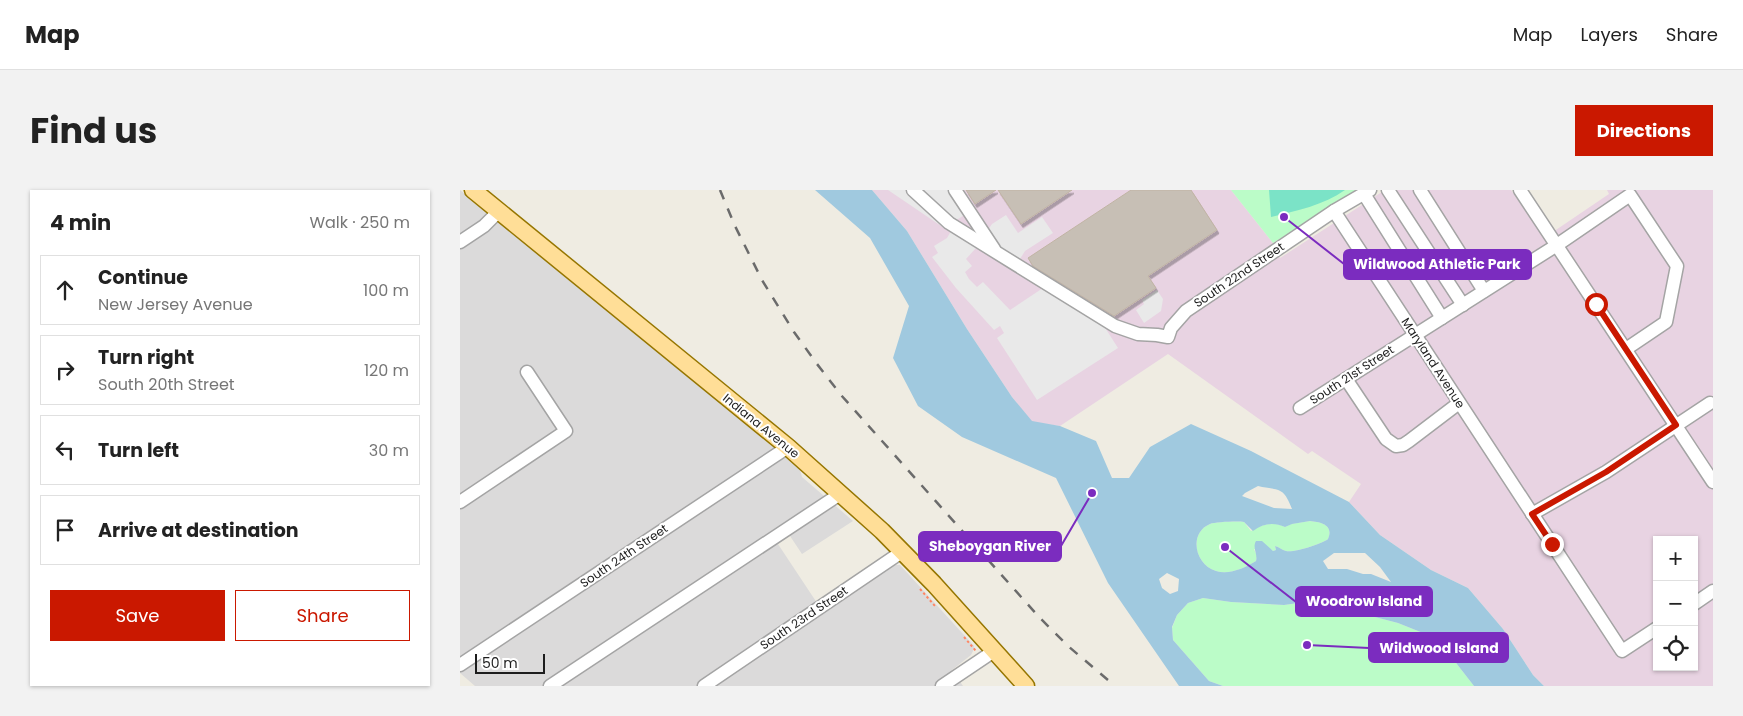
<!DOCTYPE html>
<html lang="en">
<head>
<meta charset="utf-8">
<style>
	body { margin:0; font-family:Poppins,sans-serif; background:#f2f2f2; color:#222 }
	.controls { position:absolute; right:15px; bottom:15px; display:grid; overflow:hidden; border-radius:0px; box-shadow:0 1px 4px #0004 }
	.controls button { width:45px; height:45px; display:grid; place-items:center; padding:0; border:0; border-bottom:1px solid #e0e0e0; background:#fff; color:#222; font:25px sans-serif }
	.scale { position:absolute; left:15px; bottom:12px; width:70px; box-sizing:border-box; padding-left:5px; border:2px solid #1d1d1d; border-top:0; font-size:14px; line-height:18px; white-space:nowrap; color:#1d1d1d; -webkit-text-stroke:4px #fff; paint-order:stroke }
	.stop { position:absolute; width:15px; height:15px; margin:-11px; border:4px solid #ca1800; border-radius:50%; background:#fff }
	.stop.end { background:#ca1800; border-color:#fff; box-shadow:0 1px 5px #0008 }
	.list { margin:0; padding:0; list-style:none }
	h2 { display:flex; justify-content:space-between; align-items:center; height:65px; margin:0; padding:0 20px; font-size:21px }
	h2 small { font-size:16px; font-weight:400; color:#767676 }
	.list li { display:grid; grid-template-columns:32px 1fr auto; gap:15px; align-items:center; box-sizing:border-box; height:70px; margin:0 10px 10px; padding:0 10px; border:1px solid #e0e0e0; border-radius:0px }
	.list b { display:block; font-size:19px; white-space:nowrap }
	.list p { margin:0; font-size:16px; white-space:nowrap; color:#767676 }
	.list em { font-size:16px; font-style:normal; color:#767676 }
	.actions { display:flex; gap:10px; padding:15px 20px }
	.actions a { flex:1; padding:11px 0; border:1px solid #ca1800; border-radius:0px; text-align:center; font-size:18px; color:#ca1800 }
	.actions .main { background:#ca1800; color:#fff }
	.icon { flex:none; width:28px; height:28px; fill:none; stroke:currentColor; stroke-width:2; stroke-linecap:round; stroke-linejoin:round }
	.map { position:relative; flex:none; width:1253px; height:496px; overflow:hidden; border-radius:0px }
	header { display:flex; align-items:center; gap:30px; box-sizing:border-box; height:70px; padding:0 25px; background:#fff; border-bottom:1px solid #e0e0e0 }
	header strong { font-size:24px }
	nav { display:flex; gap:28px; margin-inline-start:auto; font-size:18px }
	.intro { display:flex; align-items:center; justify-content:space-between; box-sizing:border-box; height:120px; padding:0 30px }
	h1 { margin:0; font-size:35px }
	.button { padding:12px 22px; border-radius:0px; background:#ca1800; color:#fff; font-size:18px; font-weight:700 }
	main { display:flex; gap:30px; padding:0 30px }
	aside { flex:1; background:#fff; border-radius:0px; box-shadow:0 1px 4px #0004 }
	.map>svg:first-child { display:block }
</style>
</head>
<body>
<header>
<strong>Map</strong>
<nav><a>Map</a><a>Layers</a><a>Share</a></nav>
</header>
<div class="intro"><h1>Find us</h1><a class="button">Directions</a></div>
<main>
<aside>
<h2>4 min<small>Walk · 250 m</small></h2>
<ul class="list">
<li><svg class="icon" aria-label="ahead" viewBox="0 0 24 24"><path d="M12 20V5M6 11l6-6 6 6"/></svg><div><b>Continue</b><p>New Jersey Avenue</p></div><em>100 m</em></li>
<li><svg class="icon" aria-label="right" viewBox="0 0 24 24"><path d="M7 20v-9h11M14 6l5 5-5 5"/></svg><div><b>Turn right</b><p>South 20th Street</p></div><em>120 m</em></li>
<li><svg class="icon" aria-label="left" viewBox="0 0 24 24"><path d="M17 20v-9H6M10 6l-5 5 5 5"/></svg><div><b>Turn left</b></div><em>30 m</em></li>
<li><svg class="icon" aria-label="arrive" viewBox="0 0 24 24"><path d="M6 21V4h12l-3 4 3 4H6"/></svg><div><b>Arrive at destination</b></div></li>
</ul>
<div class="actions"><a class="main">Save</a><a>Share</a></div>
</aside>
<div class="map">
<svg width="1253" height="496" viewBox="0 0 1253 496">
	<defs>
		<filter id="shadow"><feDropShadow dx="2" dy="3.5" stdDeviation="0" flood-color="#0004"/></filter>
	</defs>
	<rect width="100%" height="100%" fill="#efece2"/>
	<polygon fill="#dbdada" points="0,0 339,276 342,287 393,331 342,364 324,337 312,345 363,422 432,375 440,375 514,456 514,459 511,465 492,480 503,496 15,496 0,483"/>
	<path fill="#e8d3e2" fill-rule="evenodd" d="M 412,0 L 771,0 L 813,53 L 820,68 L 925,0 L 1051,0 L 1084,48 L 1149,4 L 1147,0 L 1253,0 L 1253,496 L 1084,496 L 1073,485 L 1043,439 L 1008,398 L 971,380 L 920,345 L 889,312 L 901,294 L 852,261 L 848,264 L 708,164 L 600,236 L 572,232 L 552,207 L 507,139 L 447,41 ZM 1197,350 L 1234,350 L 1234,477 L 1197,477 Z"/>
	<g fill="#bbfcc8">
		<polygon points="771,0 898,0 813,53"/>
		<path d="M 850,331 C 861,332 874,335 868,349 C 862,354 834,363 826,361 C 822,360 819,357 815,356 L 816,360 L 813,361 L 810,359 L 794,359 L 797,366 L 796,371 C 785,378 769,385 756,381 C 735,375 728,343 750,334 C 755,332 778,331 784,332 L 791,341 C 803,334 813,331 825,337 L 831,334 Z"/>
		<polygon points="743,408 771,412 824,415 860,410 868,418 884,419 938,433 963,443 993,469 1014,496 763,496 749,491 713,450 712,438 717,425 728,413"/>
	</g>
	<path fill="#7be3c7" d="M 809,0 L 885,0 C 864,15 836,21 811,27 Z"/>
	<g fill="#e9e9e9">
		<polygon points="428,0 489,0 506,24 484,38"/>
		<polygon points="546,25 558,43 582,27 593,43 565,61 553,80 516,58 506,69 512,76 505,82 509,89 517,97 523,92 550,120 583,98 642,133 658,158 577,210 537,148 544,143 540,136 534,140 496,98 472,67 478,63 474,56 487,48 491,41 516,57 532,34"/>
		<polygon points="697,100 703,109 701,121 684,133 676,120 684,114 682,110"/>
	</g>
	<path fill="#a0c9df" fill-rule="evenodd" d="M 355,0 L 412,0 L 447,41 L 507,139 L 552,207 L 572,231 L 600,236 L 636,251 L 652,288 L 669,288 L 690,257 L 731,234 L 791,261 L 889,312 L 920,345 L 971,380 L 1008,398 L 1043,439 L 1073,485 L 1084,496 L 1014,496 L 993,469 L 963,443 L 938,433 L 884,419 L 868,418 L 860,410 L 824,415 L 771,412 L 743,408 L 728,413 L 717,425 L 712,437 L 713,450 L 749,491 L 763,496 L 719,496 L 648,393 L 596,288 L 502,247 L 458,216 L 433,168 L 449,116 L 410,48 ZM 798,296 C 820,301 823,296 832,319 L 814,318 L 782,306 L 785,303 ZM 850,331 C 861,332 874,335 868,349 C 862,354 834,363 826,361 C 822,360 819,357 815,356 L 816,360 L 813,361 L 802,351 L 796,351 C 792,358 798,364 796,371 C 785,378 769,385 756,381 C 735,375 728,343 750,334 C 755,332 778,331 784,332 L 793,341 C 803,333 814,332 825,337 L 832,334 ZM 874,363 L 905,363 L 920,377 L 931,392 L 911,384 L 903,384 L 887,379 L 868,379 L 863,371 ZM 707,383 L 719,389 L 718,401 L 710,404 L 702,398 L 699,389 Z"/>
	<g fill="#c7bfb5" stroke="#c1b4a4" filter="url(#shadow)">
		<polygon points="506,0 536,0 515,14"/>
		<polygon points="538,0 612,0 561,34"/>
		<polygon points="671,0 731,0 757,40 688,86 696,98 654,126 573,76 568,68"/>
	</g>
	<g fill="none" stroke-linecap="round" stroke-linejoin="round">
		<g stroke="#a4a4a4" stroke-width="15">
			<g id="minor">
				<polyline points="453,0 489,33 655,136 678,144 697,145 708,147 711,138 726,121 874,21 910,0"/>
				<polyline points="495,0 534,59"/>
				<polyline points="928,0 1003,115"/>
				<polyline points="960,0 1024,101"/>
				<polyline points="1060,0 1253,292"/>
				<polyline points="904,4 982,128"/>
				<polyline points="874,21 1162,461 1197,438"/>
				<polyline points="0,52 24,36 39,21"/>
				<polyline points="886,189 926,249 936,256 943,255 949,251 999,213"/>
				<polyline points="840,218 1097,55 1170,5 1217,76 1206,132 1166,159"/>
				<polyline points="0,312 106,241 67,182"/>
				<polyline points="1072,324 1146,282 1250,213"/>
				<polyline points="1234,414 1253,401"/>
				<polyline points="0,475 328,257"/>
				<polyline points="90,496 380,304"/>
				<polyline points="244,496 443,361"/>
				<polyline points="482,496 534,461"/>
			</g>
		</g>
		<g stroke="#967600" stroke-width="19">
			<polyline id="major" points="13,0 328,257 422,341 474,394 566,496"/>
		</g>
		<g stroke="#ff8563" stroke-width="2" stroke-dasharray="2.5 2.5" stroke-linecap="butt">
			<polyline points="460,399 475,416"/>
			<polyline points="504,447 516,461"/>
		</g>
		<use href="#minor" stroke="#fff" stroke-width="12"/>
		<use href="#major" stroke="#ffde97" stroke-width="16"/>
		<polyline stroke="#6b6b6b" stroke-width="2.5" stroke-dasharray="10 10" stroke-linecap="butt" points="260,0 275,36 302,90 334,142 357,174 381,205 579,427 608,456 655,496"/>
	</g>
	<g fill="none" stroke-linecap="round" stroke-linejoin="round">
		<polyline stroke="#ca1800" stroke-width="6" points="1092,354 1072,324 1146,282 1216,235 1136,114"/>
	</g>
	<g text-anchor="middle" stroke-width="4" stroke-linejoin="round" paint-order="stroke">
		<g font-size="12" fill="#1d1d1d" stroke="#fff">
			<text transform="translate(779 85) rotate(-34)" y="4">South 22nd Street</text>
			<text transform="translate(973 173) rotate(57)" y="4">Maryland Avenue</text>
			<text transform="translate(892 185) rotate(-33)" y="4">South 21st Street</text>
			<text transform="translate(301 236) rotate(39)" y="4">Indiana Avenue</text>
			<text transform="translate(164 366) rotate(-34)" y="4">South 24th Street</text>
			<text transform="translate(344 428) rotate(-34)" y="4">South 23rd Street</text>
		</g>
	</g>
	<path fill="none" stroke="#7b2cbf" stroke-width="2" d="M824 27L884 74M632 303L601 356M765 357L836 412M847 455L909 458"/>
	<g fill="#7b2cbf" stroke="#fff" stroke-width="2">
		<circle cx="824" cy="27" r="5"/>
		<circle cx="632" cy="303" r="5"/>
		<circle cx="765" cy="357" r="5"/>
		<circle cx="847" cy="455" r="5"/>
	</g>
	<g fill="#7b2cbf" stroke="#7b2cbf" stroke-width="2">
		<rect x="884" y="60" width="187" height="29" rx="5"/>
		<rect x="459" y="342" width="142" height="29" rx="5"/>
		<rect x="836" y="397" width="136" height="29" rx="5"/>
		<rect x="909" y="443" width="139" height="29" rx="5"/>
	</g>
	<g font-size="14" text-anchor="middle" font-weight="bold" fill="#fff">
		<text x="977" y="79">Wildwood Athletic Park</text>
		<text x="530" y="361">Sheboygan River</text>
		<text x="904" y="416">Woodrow Island</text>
		<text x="979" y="463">Wildwood Island</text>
	</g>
</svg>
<div class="controls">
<button>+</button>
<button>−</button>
<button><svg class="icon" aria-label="locate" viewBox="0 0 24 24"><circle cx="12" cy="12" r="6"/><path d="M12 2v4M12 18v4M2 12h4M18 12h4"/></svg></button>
</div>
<div class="scale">50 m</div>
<div class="stop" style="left:1136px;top:114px"></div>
<div class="stop end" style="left:1092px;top:354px"></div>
</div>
</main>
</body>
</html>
